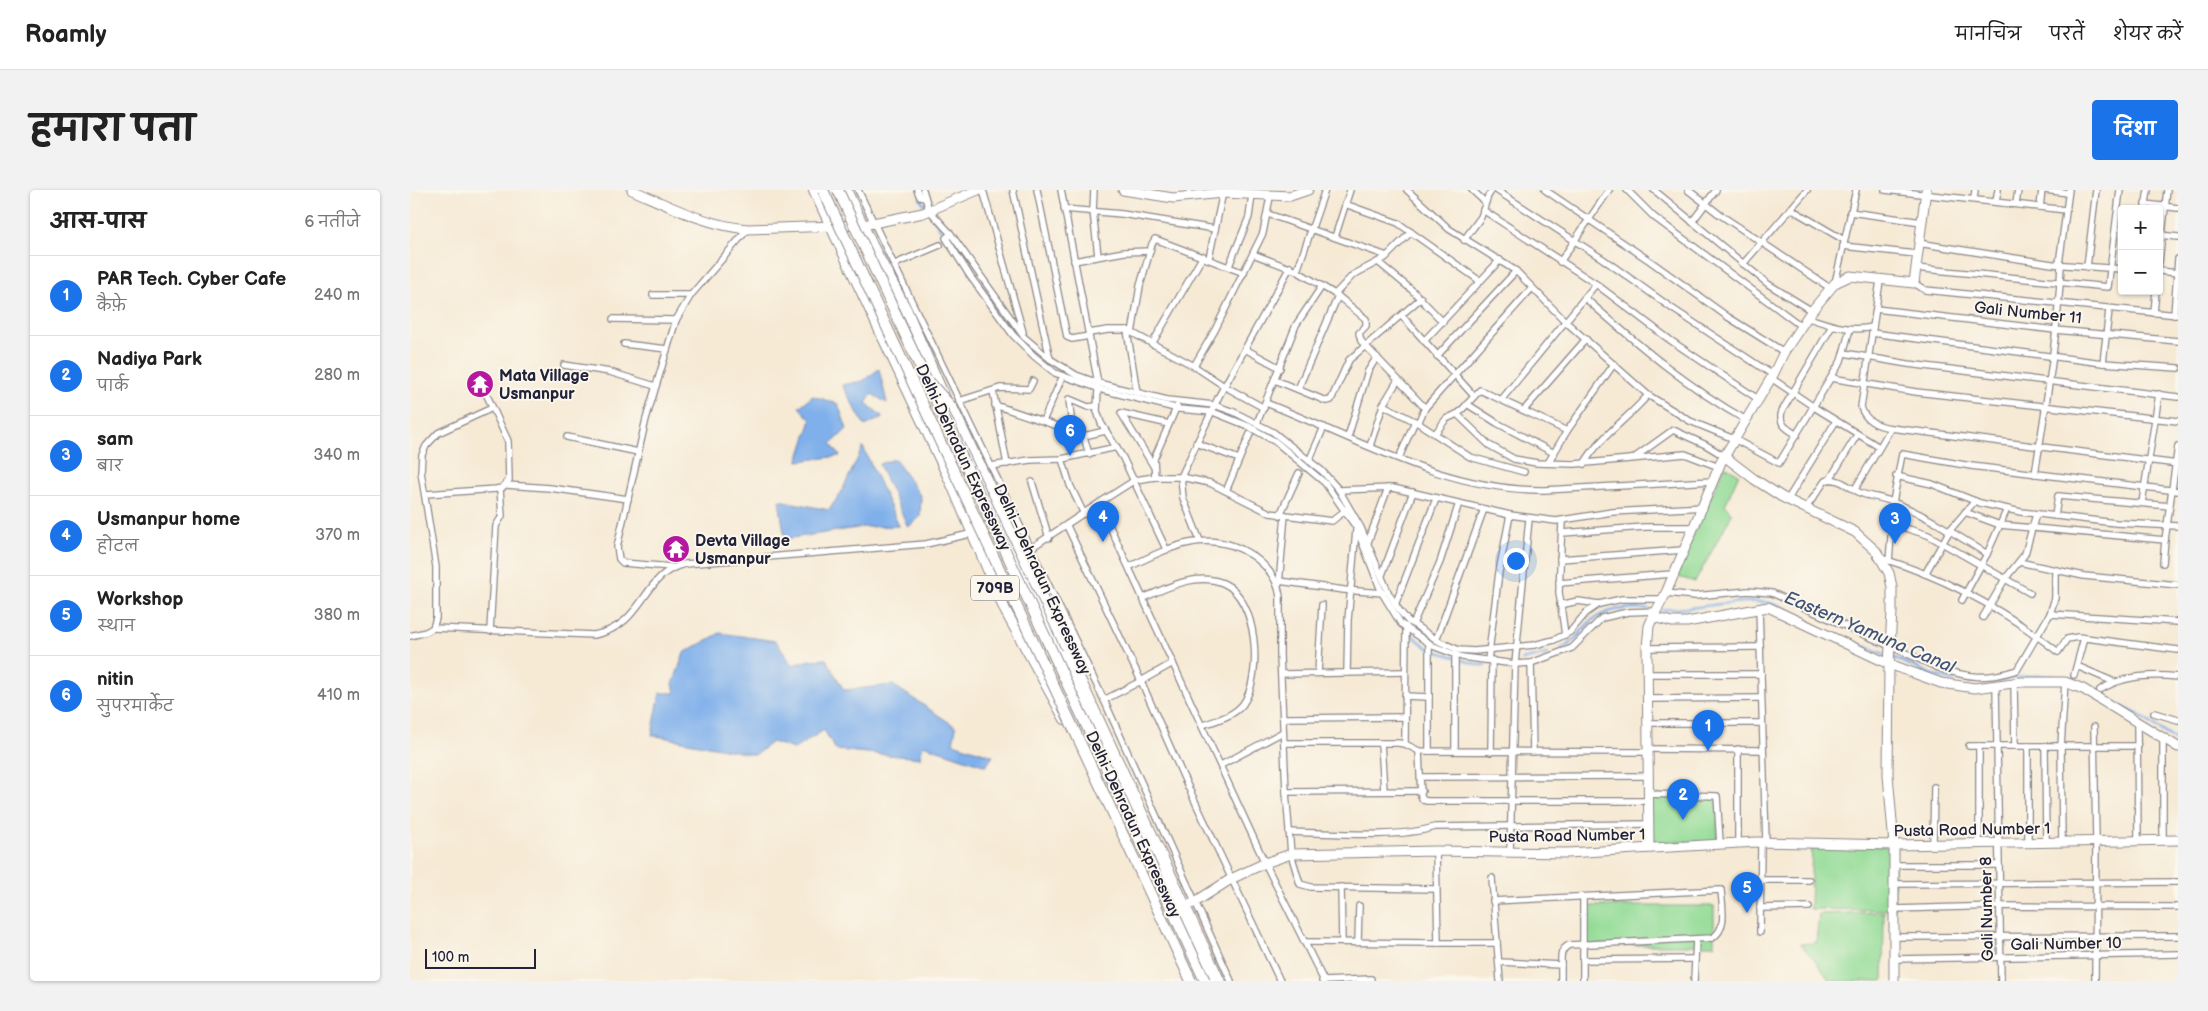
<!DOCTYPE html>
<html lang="hi">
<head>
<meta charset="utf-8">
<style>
	body { margin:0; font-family:"Balsamiq Sans","Playpen Sans Deva",sans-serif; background:#f2f2f2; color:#222 }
	.controls { position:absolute; right:15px; top:15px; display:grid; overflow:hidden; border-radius:5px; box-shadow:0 1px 4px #0004 }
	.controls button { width:45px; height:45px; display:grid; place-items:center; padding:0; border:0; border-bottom:1px solid #e0e0e0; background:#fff; color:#222; font:25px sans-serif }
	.scale { position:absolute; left:15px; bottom:12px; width:111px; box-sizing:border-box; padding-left:5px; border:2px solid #22223b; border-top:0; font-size:14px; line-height:18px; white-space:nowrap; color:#22223b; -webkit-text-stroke:4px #fbf7ec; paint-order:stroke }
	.you { position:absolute; left:1105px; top:370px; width:18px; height:18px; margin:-12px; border:4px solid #fff; border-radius:50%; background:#1a73e8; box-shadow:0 0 0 8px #1a73e833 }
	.badge { display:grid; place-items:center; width:32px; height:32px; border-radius:50%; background:#1a73e8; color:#fff; font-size:16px; font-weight:700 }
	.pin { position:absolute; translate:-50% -41px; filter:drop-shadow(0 1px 2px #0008) }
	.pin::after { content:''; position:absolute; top:26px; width:18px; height:15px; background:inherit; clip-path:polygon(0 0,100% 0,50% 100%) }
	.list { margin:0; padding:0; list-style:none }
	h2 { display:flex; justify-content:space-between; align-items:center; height:65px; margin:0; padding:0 20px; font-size:21px }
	h2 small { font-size:16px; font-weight:400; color:#767676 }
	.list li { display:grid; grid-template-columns:32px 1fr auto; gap:15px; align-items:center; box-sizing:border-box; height:80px; padding:0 20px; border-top:1px solid #e0e0e0 }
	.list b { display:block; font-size:19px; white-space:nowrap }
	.list p { margin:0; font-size:16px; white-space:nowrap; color:#767676 }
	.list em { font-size:16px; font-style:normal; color:#767676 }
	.map { position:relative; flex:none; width:1768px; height:791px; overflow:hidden; border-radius:5px }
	header { display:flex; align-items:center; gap:30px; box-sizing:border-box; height:70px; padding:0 25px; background:#fff; border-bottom:1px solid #e0e0e0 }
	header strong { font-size:24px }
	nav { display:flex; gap:28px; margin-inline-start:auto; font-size:18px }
	.intro { display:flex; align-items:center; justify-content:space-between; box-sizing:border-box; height:120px; padding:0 30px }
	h1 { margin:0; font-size:35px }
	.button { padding:12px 22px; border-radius:5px; background:#1a73e8; color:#fff; font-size:18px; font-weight:700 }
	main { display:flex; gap:30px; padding:0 30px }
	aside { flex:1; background:#fff; border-radius:5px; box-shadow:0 1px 4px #0004 }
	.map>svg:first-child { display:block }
</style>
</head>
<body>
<header>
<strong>Roamly</strong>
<nav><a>मानचित्र</a><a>परतें</a><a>शेयर करें</a></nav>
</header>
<div class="intro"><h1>हमारा पता</h1><a class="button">दिशा</a></div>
<main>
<aside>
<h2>आस-पास<small>6 नतीजे</small></h2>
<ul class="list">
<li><span class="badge">1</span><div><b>PAR Tech. Cyber Cafe</b><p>कैफ़े</p></div><em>240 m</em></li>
<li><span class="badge">2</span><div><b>Nadiya Park</b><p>पार्क</p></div><em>280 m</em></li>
<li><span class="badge">3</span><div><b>sam</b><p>बार</p></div><em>340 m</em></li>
<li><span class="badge">4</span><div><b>Usmanpur home</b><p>होटल</p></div><em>370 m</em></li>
<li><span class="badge">5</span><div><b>Workshop</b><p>स्थान</p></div><em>380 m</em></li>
<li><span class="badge">6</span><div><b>nitin</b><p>सुपरमार्केट</p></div><em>410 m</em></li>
</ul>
</aside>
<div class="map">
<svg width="1768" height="791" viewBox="0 0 1768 791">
	<rect width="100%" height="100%" fill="#fbf7ec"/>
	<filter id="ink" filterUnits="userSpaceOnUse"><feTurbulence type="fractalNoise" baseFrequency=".02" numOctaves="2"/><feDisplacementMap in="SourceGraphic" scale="10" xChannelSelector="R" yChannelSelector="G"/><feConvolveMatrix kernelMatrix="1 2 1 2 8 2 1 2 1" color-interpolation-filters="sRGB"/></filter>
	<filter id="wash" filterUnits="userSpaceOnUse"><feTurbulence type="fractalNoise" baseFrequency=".0096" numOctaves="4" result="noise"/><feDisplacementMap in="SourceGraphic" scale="20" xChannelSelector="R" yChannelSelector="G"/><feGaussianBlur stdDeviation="1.12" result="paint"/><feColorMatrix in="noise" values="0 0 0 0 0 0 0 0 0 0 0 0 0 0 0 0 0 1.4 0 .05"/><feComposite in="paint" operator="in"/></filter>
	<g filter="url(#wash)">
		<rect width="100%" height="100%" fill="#f6ead5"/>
		<g fill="#93db96" stroke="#5a7e68">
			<polygon points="1315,276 1329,284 1315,315 1322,324 1285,392 1265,386"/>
			<polygon points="1237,604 1308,609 1307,652 1239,652"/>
			<polygon points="1402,653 1485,657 1484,720 1400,719"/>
			<rect x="1177" y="716" width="127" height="39"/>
			<polygon points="1474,722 1473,791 1420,791 1405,770 1390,754 1406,753 1409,724"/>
		</g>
		<g fill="#80b0eb" stroke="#516993">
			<polygon points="469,179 477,213 462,204 456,213 473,227 455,236 432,195 453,191"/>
			<polygon points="403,206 428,214 437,239 421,254 430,266 388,271 401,230 389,217"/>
			<polygon points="453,257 489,336 454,337 375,349 369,310 419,320 431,303"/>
			<polygon points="485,269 511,307 510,327 498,337 469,274"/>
			<polygon points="310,443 366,451 382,475 400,470 416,469 434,500 483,495 546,537 543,553 583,566 576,576 513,555 510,568 426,560 414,540 384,559 362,552 345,565 242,545 250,503 265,503 263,494 274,463"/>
		</g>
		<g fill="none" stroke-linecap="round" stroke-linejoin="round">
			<g stroke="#80b0eb" stroke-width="2.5">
				<polyline points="510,8 517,19"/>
				<polyline points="521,25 536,48"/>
				<polyline points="558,78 606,145"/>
				<path d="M 1249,419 C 1284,421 1319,409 1354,412 C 1372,414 1387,425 1403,434"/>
				<polyline points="1000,444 1021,460 1045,467"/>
				<polyline points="1431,447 1477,465"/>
				<path d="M 1151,459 C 1163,454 1169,444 1177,435 C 1194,418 1216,417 1239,419"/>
				<polyline points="1482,467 1520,484 1544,491"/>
				<polyline points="1052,470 1069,475 1075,475"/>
				<polyline points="1112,470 1137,464"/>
				<path d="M 1579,492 C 1608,487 1645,479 1672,494"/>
				<polyline points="1702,512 1729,525 1768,552"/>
			</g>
		</g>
	</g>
	<g filter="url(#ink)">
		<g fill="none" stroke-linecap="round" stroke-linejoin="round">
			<g stroke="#8c8688" stroke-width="8">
				<g id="street">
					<polyline points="448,0 694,510 821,791"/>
					<polyline points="507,0 510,7 515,8"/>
					<polyline points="513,0 519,20 541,44 614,147 640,169 666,185 688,193 757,210 804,215 824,222 863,242 912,281 929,300 951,338 979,404 989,420 997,430 1030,452 1049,460 1064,461 1124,455 1144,450 1160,442 1176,423 1189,414 1212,409 1253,409"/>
					<polyline points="573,0 613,142"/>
					<polyline points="603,0 640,169"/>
					<polyline points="627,0 657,147 662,149 679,146"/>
					<polyline points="651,0 688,193"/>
					<polyline points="684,0 683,21 688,66"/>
					<polyline points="997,0 1039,39 1106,81 1156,132 1238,205 1280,231 1324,249 1369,273 1431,171 1440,139"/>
					<polyline points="1062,0 1075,12"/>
					<polyline points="1086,0 1193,69 1263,119 1363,185"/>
					<polyline points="1135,0 1240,71 1318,127 1374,162"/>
					<polyline points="1217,0 1244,27 1391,136"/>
					<polyline points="1244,0 1358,94 1402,121"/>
					<polyline points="1278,0 1309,24 1420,98"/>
					<polyline points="1475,0 1656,20"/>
					<polyline points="1635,0 1658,3"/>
					<polyline points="1564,9 1565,0"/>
					<polyline points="1586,11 1588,0"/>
					<polyline points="935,14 988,33 1070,91"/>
					<polyline points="1606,14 1608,0"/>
					<polyline points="1735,14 1768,18"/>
					<polyline points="1630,17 1632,0"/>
					<polyline points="654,19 712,24 805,39"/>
					<polyline points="1381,19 1434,50"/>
					<polyline points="1735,19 1738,0"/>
					<polyline points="1073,20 1186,94 1260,150 1348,209"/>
					<polyline points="1440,22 1512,32"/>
					<polyline points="858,24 977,66"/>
					<polyline points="1282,32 1306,0"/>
					<polyline points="541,44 536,48 560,86 603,145 624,166 645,183 693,200 769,219 803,222 838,236 866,252 915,293 946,337 972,403 991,434 1023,456 1052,467 1105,474 1121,473 1162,458 1192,428 1218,422 1246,421"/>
					<polyline points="1749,45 1768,47"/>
					<polyline points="925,47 940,0"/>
					<polyline points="1054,50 1071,27 1078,6 1082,0"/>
					<polyline points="1508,53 1642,74 1712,79"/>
					<polyline points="1433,56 1506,64"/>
					<polyline points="843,64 887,81 928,106 956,129 956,136 949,143 951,151 1015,218"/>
					<polyline points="799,68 813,2"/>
					<polyline points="664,71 714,62 740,61"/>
					<polyline points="968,72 1003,101 1033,132"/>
					<polyline points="1150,72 1199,0"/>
					<polyline points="1749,72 1757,0"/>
					<polyline points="485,74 530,55"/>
					<polyline points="1333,74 1397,0"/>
					<polyline points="819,76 839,27 842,5"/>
					<polyline points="1677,77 1686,0"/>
					<polyline points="1505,78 1698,97 1710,0"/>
					<polyline points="887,81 915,0"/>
					<polyline points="1749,81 1768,83"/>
					<path d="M 1470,91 L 1451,217 C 1455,231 1467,236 1481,238 L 1768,274"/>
					<polyline points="1425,93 1446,0"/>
					<polyline points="1504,93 1515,100 1768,125"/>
					<polyline points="925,104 943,85 975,68 1001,42"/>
					<polyline points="243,105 281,105"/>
					<path d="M 1175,108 C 1226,153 1277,197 1336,230"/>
					<polyline points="1466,119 1645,140 1768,151"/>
					<polyline points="1744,123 1746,101"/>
					<polyline points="1764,125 1768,69"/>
					<polyline points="992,126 1064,206"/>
					<path d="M 1396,127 C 1419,135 1439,142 1463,137"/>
					<polyline points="203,129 266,130"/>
					<polyline points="717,140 727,203"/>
					<polyline points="679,143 698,140 717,140 784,176 814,196 854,218"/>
					<polyline points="722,143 730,96 742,54 745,49 834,83"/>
					<polyline points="1462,143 1693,173 1768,178"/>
					<polyline points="1014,151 1090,70"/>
					<polyline points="214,154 257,159"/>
					<polyline points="742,154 793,66"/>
					<polyline points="835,159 870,178"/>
					<polyline points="1434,163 1498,174 1768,207"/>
					<polyline points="1027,166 1106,81"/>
					<polyline points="1693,173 1699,120"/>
					<polyline points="154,175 200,182 245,196"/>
					<polyline points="784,176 805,140 853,43 860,7"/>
					<polyline points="1361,188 1404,217 1469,257"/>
					<polyline points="1421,188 1506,202 1768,231"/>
					<polyline points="865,190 916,211 921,210 939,170 1011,108"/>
					<polyline points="688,199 687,221 691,233 713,268 756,359"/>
					<polyline points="888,199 928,106"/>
					<polyline points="583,201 597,274"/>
					<polyline points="1092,209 1186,94"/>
					<polyline points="549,211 590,198 619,199 623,191"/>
					<path d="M 856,213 C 945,248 1036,301 1134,300 L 1303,291"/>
					<polyline points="1057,214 1087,233 1144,263"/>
					<polyline points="585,215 647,236 671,237 679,264"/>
					<polyline points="973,215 1008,233 1060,267 1114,282"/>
					<polyline points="1114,220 1176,149"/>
					<polyline points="1047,224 1079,255 1104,269 1127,273 1165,274 1275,264 1309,277"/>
					<polyline points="633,231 651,190"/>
					<polyline points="847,233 886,135 912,96"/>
					<polyline points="1008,233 1015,218 1122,98"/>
					<polyline points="662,236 659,209 678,217 687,216"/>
					<polyline points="1025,244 1036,229 1049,223 1070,200 1157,241"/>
					<path d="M 1387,245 C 1376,238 1368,234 1372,221 L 1422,136"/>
					<polyline points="674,246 695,241"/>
					<polyline points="157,247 228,262"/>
					<polyline points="938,247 958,181 967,167"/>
					<polyline points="786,253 829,269"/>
					<polyline points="960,256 973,215 988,190"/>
					<polyline points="989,268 1005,231"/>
					<polyline points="1224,268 1263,240 1296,255 1314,266"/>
					<polyline points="652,269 660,295 674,324"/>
					<polyline points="899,271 914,237"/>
					<polyline points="1138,273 1157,241 1204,174"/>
					<path d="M 1174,274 C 1189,247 1219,228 1238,205"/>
					<polyline points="581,276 620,270 652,269 707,257"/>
					<polyline points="744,277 711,223 759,234"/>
					<path d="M 1625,284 C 1636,215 1648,144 1651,75 L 1649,74 L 1659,0"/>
					<polyline points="1486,286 1522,294 1570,313 1611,322 1706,333 1768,336"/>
					<polyline points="745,287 744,269 767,216"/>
					<polyline points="1420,289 1447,245"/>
					<polyline points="622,292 639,348"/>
					<polyline points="96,295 140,298 218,309"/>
					<polyline points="1445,299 1481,238"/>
					<polyline points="929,300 983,298 1100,325 1146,331 1202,322 1294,317"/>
					<polyline points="816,301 840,244"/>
					<polyline points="16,304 86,299 92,298 99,290 98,251 74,199"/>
					<polyline points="1378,309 1426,231"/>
					<polyline points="1483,312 1492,264 1561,276 1768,301"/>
					<polyline points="1732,313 1749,204"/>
					<path d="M 1396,318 L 1415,291 C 1428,285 1442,300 1453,304 C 1463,307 1473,308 1483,312 C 1516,325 1547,345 1577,364"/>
					<polyline points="1555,322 1590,335 1755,350 1768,256"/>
					<polyline points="870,325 889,283"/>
					<polyline points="1645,326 1648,306 1760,316"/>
					<polyline points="1152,331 1149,402 1155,445"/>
					<polyline points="657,336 731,491 763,473"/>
					<polyline points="1152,343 1235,337 1285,337"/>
					<polyline points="790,351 773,308 771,287 809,206 880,77"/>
					<polyline points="958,352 978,298"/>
					<polyline points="609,366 689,313"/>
					<path d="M 1471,368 C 1535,388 1595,420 1648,462 L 1657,449 L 1668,447 L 1768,460"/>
					<polyline points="1150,369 1273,360"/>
					<polyline points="1479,371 1482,334 1518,345 1620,403"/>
					<polyline points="1609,372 1674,386 1768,395"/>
					<polyline points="1753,373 1755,350"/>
					<polyline points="262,377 213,373 209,369 207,357 236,229 266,130 281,105 338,39"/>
					<path d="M 719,377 C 761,356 800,337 843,366 C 857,376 868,390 870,407 L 870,466 L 876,602 L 881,664 L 890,694 L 901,697 L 1026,699"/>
					<polyline points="1515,384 1540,340 1565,311"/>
					<polyline points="972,385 1003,302"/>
					<polyline points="869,391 934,400 974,403"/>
					<polyline points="1149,393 1262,384"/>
					<polyline points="869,394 875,325"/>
					<path d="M 1256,403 L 1285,406 L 1338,401 L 1362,403 L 1529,478 C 1559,488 1576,490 1607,480 L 1640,424 L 1645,408 L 1645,381"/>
					<path d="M 733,408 C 757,398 785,382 813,393 C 848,408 853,486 833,514 C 824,526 807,530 793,535"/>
					<polyline points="1552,410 1577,364 1597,319"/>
					<polyline points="985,415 1026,309"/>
					<polyline points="1150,415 1168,411 1189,414"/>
					<polyline points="1349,418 1356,652"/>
					<polyline points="1640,424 1768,432"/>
					<polyline points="1573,427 1595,389 1615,364 1626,324"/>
					<polyline points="1003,434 1030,372 1049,313"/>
					<path d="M 23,438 L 184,445 C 236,435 232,383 275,374 L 516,354 L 560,344 L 582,331"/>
					<polyline points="80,441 86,336 92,326 90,299"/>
					<polyline points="0,446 16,442 23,438 26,428 26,377 11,282 12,265 16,256 28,243 82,218"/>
					<polyline points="1026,450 1074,319"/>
					<polyline points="1237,458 1350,457"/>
					<polyline points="1045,464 1045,561"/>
					<polyline points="1078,470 1089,382 1100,325"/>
					<polyline points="1121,473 1123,562"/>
					<polyline points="1667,476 1704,492"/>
					<polyline points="908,483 912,415"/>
					<polyline points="937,483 938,430 946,340"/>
					<polyline points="871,484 995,482"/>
					<polyline points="1237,484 1351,484"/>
					<polyline points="1664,485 1674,448"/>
					<polyline points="1604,493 1605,556"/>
					<polyline points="1586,496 1591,791"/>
					<path d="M 1690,500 C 1713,485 1741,484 1768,487"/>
					<polyline points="995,506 1019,507"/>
					<polyline points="1237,509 1351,508"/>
					<polyline points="694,510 731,491 773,586 870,791"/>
					<polyline points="1744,523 1768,530"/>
					<polyline points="873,528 994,527"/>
					<polyline points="1727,532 1728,651"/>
					<polyline points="1237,533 1352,533"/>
					<polyline points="1684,537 1686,651 1685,791"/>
					<polyline points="874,553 988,553 995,554 1009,561 1237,562"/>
					<polyline points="971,553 974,601"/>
					<polyline points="995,554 996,436"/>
					<polyline points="1559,556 1728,556"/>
					<polyline points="1569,556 1569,654"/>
					<polyline points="1618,556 1618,653"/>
					<polyline points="1635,556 1636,653"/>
					<polyline points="1237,559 1353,560"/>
					<polyline points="1328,559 1328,653"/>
					<polyline points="1009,561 1011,606 1013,610 1017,611 1237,611"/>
					<polyline points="1019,561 1019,453"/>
					<polyline points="1081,562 1082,470"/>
					<polyline points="811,575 873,542"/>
					<polyline points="1011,587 1237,586"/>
					<polyline points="876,602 1012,601"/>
					<polyline points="1237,604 1307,606 1310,653"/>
					<path d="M 879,642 C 922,643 986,649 1025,637 L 1237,634"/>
					<polyline points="1753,650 1753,547"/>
					<polyline points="1652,652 1651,556 1655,492"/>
					<polyline points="1523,654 1524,597"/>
					<polyline points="1100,663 1105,474 1119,329"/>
					<polyline points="1483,675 1589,675"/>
					<polyline points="1082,688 1090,791"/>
					<polyline points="1351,690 1399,690"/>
					<polyline points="1484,694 1768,692"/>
					<polyline points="931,697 932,752"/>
					<polyline points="1173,708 1173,791"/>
					<path d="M 1083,711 L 1311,700 C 1312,716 1318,739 1302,748 L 1159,755 C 1150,760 1151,766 1151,775"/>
					<polyline points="1350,718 1399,717"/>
					<polyline points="1484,719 1590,716 1768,717"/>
					<polyline points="1350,742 1351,652"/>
					<polyline points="1484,747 1768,746"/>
					<polyline points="894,752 1028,753 1026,661"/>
					<polyline points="948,752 949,716"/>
					<polyline points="1028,753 1087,753"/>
					<polyline points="1484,769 1768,764"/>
					<polyline points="1173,770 1285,769"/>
					<polyline points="1089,772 1151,775 1151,791"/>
					<polyline points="912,791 914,791 855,673 689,313 725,290 745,287 771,287 800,293 860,323 922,331 937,319"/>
					<polyline points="914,791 961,789"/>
					<polyline points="1284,791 1286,749"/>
				</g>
			</g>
			<g stroke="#8c8688" stroke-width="11">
				<g id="secondary">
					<path d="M 222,0 C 259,16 298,36 338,39 L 453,35 L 513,23 L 568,0"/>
					<polyline points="713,0 763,8 813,3 880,6 898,0"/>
					<polyline points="1314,266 1344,289 1372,307 1445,342 1466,361 1479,383 1482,397 1482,422 1479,474 1478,585 1484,655 1484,791"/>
					<polyline points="1243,427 1262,432 1277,432 1358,417 1479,474 1531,493 1565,498 1611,492 1655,492 1673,499 1768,557"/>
					<polyline points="1239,658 1237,458 1239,436 1243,427 1256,403 1311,272 1363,185 1374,162 1400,123 1425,93 1440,86 1504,93 1516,0"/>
					<polyline points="776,717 810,791"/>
					<polyline points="770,720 785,712 821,689 855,673 881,664 1026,661 1157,663 1347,652 1484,655 1768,650"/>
				</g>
			</g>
			<g stroke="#8c8688" stroke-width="11">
				<polyline id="primary" points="656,458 776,717"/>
			</g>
			<g stroke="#8c8688" stroke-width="12">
				<g id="highway">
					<polyline points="404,0 543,297 595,420 655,529"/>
					<polyline points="436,0 462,55 496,119 563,273 803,791"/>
				</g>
			</g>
			<use href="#street" stroke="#fff" stroke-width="5.5"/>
			<use href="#secondary" stroke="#fff" stroke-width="9"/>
			<use href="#primary" stroke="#fff" stroke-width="9"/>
			<use href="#highway" stroke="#fff" stroke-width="10"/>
			<g stroke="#8c8688" stroke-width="11" stroke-linecap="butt">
				<polyline id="primary-bridge" points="519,191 543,218 656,458"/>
			</g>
			<g stroke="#8c8688" stroke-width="12" stroke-linecap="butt">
				<g id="highway-bridge">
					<polyline points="413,0 781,791"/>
					<polyline points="428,0 795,791"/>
				</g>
			</g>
			<use href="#primary-bridge" stroke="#fff" stroke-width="9"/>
			<use href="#highway-bridge" stroke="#fff" stroke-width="10"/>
		</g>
	</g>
	<defs>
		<g id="temple-disc" transform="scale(1.4375)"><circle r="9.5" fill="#b5179e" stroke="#fbf7ec"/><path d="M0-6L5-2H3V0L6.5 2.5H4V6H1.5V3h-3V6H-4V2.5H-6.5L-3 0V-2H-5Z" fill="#fff"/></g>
	</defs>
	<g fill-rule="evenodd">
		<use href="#temple-disc" x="70" y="194"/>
		<use href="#temple-disc" x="266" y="359"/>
	</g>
	<g text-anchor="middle" stroke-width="4" stroke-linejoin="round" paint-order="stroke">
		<rect fill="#fbf7ec" stroke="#636270" stroke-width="1" x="561" y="385.5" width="48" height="25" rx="4"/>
		<g font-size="15" font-weight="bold" fill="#22223b">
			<text x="585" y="403">709B</text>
		</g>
		<g font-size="16" fill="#22223b" stroke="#fbf7ec">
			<text transform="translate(1618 122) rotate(6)" y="6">Gali Number 11</text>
			<text transform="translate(554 267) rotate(65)" y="6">Delhi-Dehradun Expressway</text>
			<text transform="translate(633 389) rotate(65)" y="6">Delhi–Dehradun Expressway</text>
			<text transform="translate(724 634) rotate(65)" y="6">Delhi-Dehradun Expressway</text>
			<text transform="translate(1562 639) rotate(-1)" y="6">Pusta Road Number 1</text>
			<text transform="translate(1157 645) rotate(-1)" y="6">Pusta Road Number 1</text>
			<text transform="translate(1576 719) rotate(-91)" y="6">Gali Number 8</text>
			<text transform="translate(1656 753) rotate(-1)" y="6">Gali Number 10</text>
		</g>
		<g font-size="16" font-weight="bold" fill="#22223b" stroke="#fbf7ec" text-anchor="start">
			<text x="89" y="191">Mata Village<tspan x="89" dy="18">Usmanpur</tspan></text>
			<text x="285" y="356">Devta Village<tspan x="285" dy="18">Usmanpur</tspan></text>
		</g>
		<g font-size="18" font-style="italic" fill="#435479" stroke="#fbf7ec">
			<text transform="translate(1460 442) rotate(23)" y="6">Eastern Yamuna Canal</text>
		</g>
	</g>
</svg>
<div class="controls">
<button>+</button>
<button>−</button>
</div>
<div class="scale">100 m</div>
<div class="you"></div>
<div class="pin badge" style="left:1298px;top:561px">1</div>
<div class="pin badge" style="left:1273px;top:630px">2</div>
<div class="pin badge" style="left:1485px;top:354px">3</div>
<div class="pin badge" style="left:693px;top:352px">4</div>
<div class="pin badge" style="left:1337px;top:723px">5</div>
<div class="pin badge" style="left:660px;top:266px">6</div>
</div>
</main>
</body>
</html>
